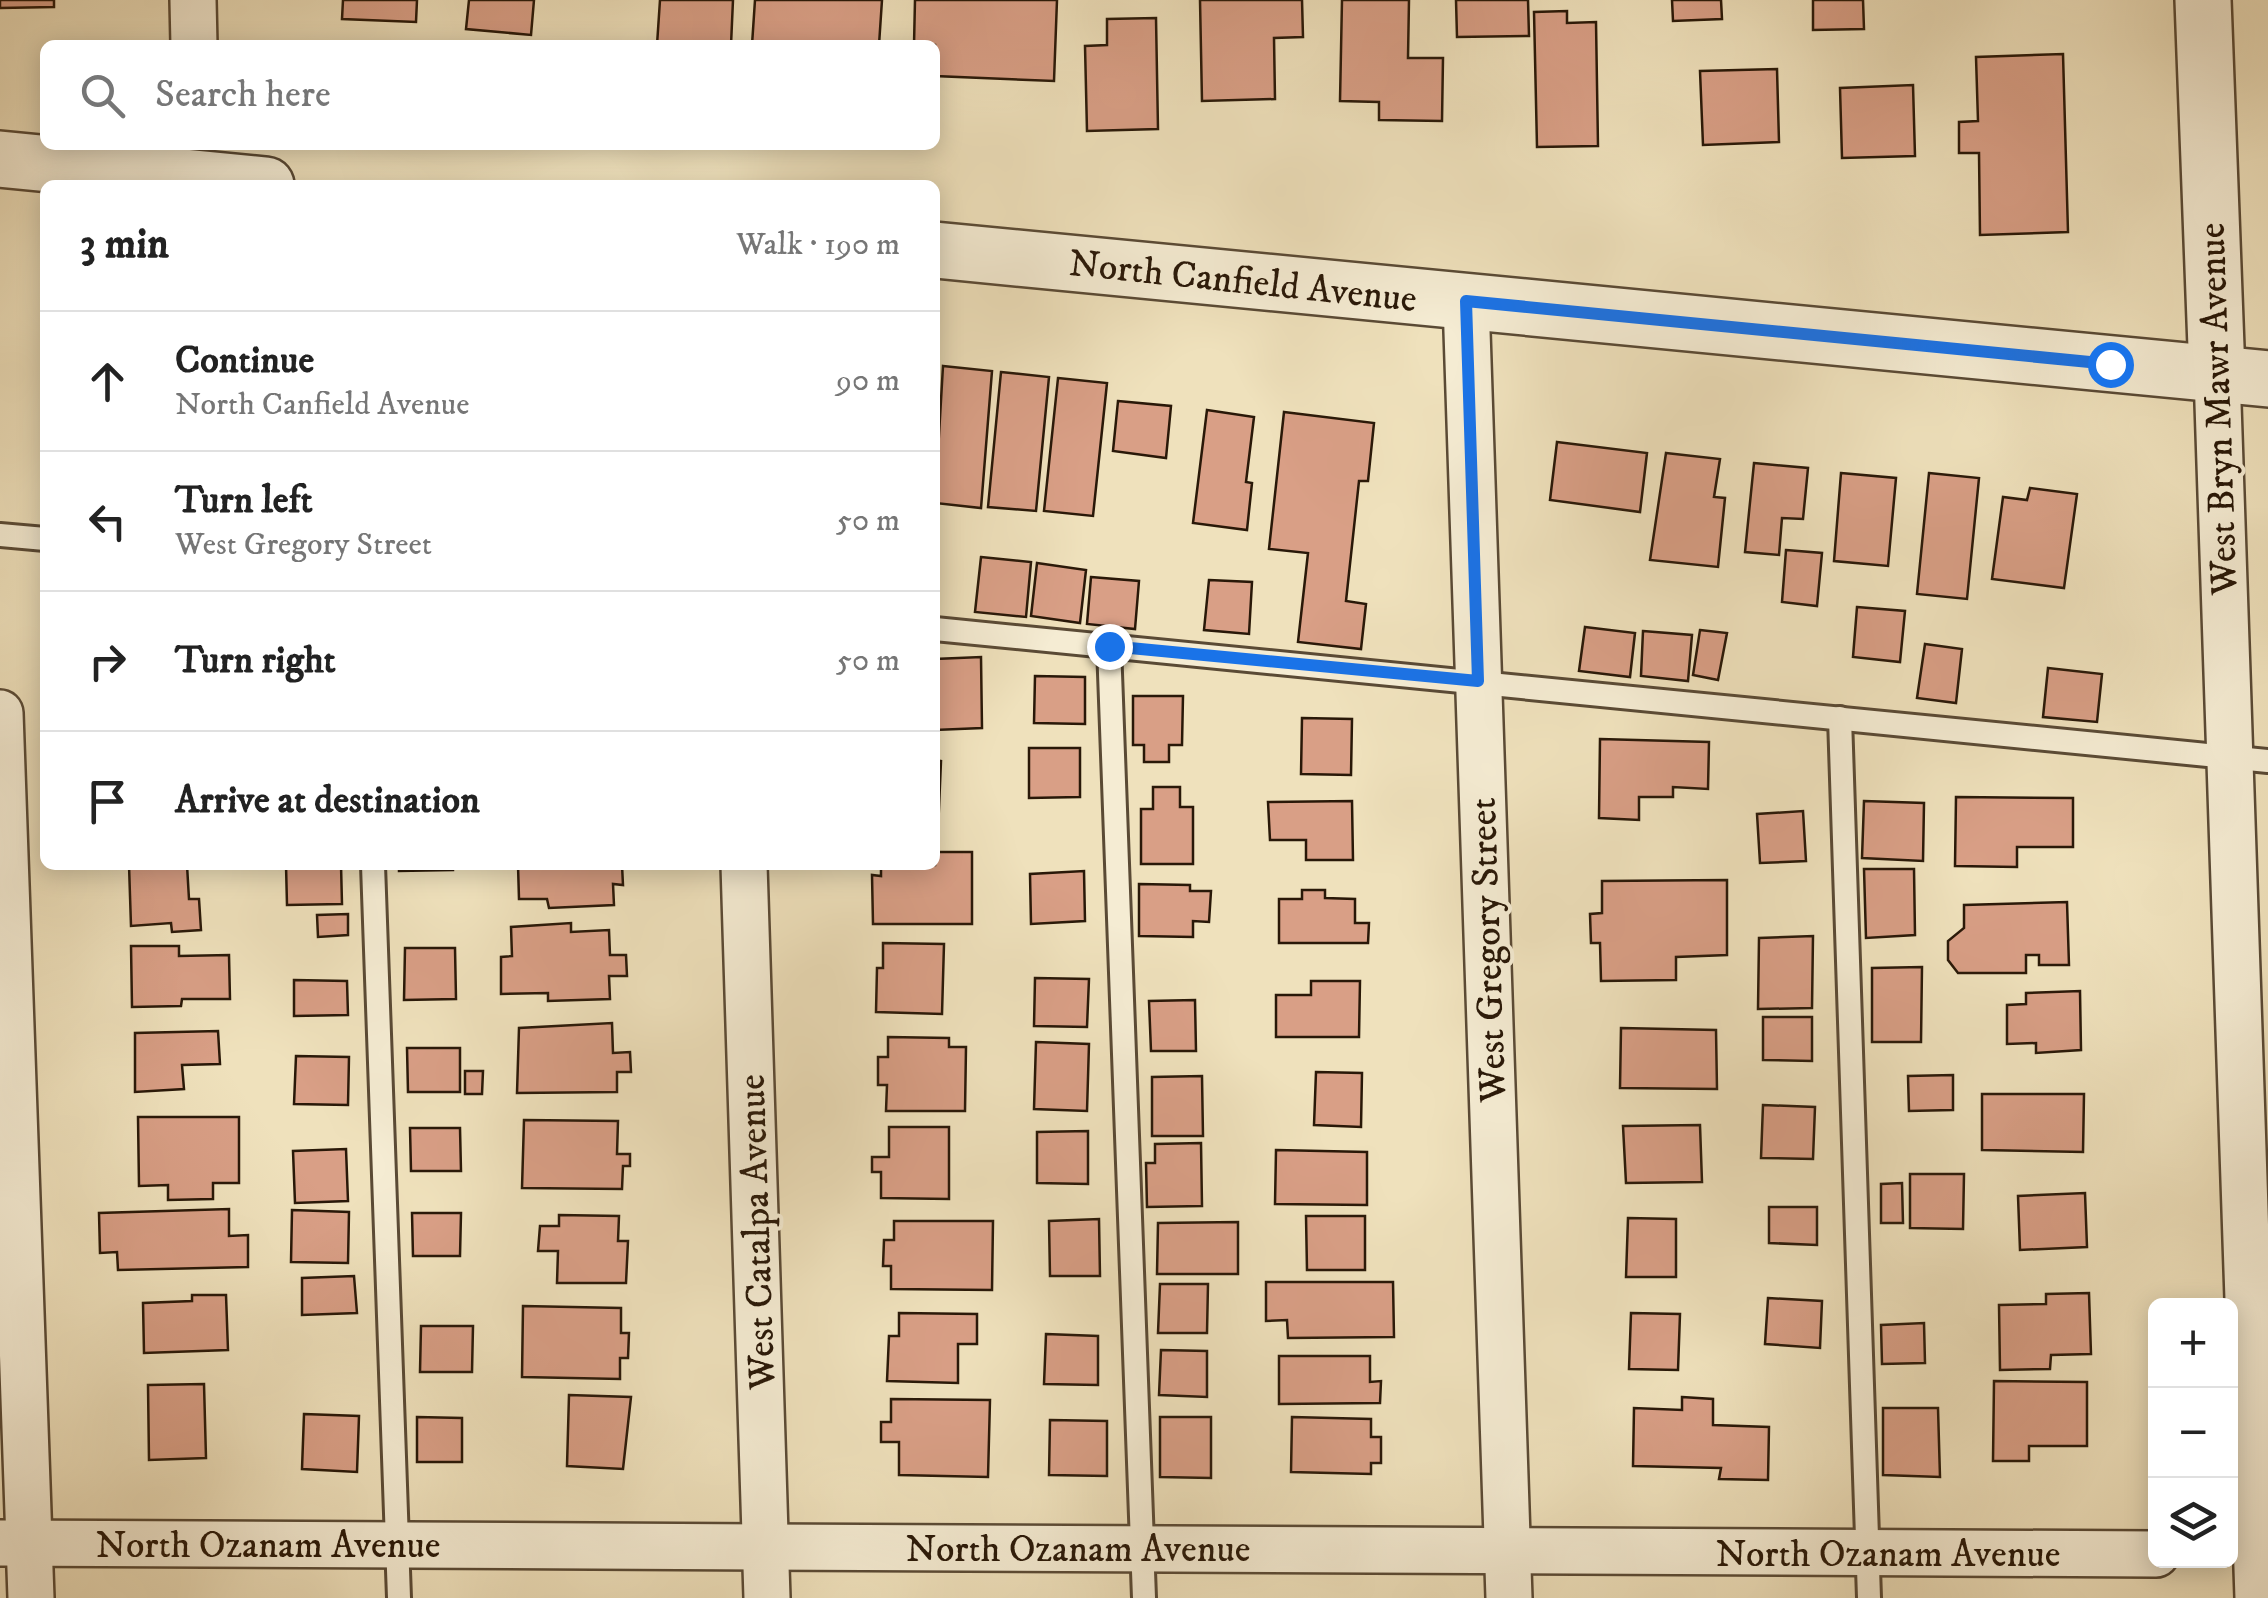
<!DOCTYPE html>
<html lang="en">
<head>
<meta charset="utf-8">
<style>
	body { margin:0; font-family:"IM FELL DW Pica",serif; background:#f2f2f2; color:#222 }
	.controls { position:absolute; right:30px; bottom:30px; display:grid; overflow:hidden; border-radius:15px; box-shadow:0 5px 25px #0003 }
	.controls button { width:90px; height:90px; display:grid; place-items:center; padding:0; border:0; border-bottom:2px solid #e0e0e0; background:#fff; color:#222; font:50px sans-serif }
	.stop { position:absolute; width:30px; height:30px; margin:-22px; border:8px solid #1a73e8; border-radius:50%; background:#fff }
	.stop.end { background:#1a73e8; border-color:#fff; box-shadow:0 2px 10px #0008 }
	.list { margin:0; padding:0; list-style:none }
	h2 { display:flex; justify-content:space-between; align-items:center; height:130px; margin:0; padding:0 40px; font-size:42px }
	h2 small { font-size:32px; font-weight:400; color:#767676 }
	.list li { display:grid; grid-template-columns:65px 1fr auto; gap:30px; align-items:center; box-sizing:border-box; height:140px; padding:0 40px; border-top:2px solid #e0e0e0 }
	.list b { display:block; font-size:38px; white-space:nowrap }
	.list p { margin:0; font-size:32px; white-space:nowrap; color:#767676 }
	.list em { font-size:32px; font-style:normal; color:#767676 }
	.icon { flex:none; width:55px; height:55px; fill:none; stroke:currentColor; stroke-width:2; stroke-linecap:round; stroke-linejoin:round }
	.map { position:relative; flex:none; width:2268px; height:1598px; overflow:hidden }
	.search { position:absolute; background:#fff; box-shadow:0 5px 25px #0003; left:40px; top:40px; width:900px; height:110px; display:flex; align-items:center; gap:25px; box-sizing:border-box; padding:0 35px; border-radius:15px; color:#767676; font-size:38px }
	.panel { position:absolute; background:#fff; box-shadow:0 5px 25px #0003; left:40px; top:180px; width:900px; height:690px; border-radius:15px }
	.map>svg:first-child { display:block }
</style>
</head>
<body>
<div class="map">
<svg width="2268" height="1598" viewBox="0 0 2268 1598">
	<rect width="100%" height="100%" fill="#efe1bc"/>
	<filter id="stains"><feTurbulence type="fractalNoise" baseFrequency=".002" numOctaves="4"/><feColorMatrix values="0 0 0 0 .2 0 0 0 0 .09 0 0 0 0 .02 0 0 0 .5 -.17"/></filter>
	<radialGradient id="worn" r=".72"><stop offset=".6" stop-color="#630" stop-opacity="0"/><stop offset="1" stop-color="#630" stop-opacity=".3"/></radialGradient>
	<g fill="#d99f86" stroke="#291808" stroke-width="2.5">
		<polygon points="0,0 54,0 54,7 0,8"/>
		<polygon points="343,0 417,0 416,22 342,19"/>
		<polygon points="469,0 534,0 531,35 466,29"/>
		<polygon points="660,0 733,0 731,45 657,45"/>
		<polygon points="755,0 882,0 879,45 752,45"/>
		<polygon points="915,0 1057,0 1054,81 935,76 935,45 914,45"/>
		<polygon points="1200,0 1302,0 1303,37 1274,38 1275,99 1202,101"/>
		<polygon points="1342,0 1409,0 1408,58 1443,58 1442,121 1379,120 1379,102 1340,101"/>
		<polygon points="1456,0 1528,0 1529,36 1457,37"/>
		<polygon points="1672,0 1721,0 1722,19 1673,21"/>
		<polygon points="1813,0 1863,0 1864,29 1813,30"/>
		<polygon points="1567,11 1567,23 1596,22 1598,146 1537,147 1534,12"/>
		<polygon points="1156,18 1158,129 1087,131 1085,46 1107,45 1107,19"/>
		<polygon points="2063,54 2068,232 1980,235 1979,153 1959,153 1959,122 1978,121 1976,57"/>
		<polygon points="1777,69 1779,142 1703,145 1700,71"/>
		<polygon points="1913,85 1915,156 1842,158 1840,88"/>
		<polygon points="943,366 992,371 981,508 935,503"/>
		<polygon points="1001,372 1049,377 1036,511 988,507"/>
		<polygon points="1058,378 1107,383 1093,516 1044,511"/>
		<polygon points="1118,401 1171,406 1166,458 1113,451"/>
		<polygon points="1207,410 1254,417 1246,482 1252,483 1247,530 1193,523"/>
		<polygon points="1284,412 1374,423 1368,481 1359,481 1346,601 1366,604 1361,649 1298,642 1308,553 1269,549"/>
		<polygon points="1557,442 1647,453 1640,512 1550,500"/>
		<polygon points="1666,453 1720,459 1714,497 1725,498 1718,567 1650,560"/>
		<polygon points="1754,463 1808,468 1803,519 1782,518 1779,555 1745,552"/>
		<polygon points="1841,473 1896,478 1888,566 1834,561"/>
		<polygon points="1929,473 1979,478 1967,599 1917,594"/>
		<polygon points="2030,488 2077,494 2064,588 1992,579 2003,497 2027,500"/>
		<polygon points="1786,550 1822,553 1817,606 1782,602"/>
		<polygon points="981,557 1031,562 1026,617 975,612"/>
		<polygon points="1037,563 1086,570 1080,623 1031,616"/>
		<polygon points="1091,577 1139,581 1135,629 1087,624"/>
		<polygon points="1209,580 1252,582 1249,634 1204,630"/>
		<polygon points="1857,607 1905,611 1900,662 1853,657"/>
		<polygon points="1585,627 1635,633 1630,677 1579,671"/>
		<polygon points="1700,630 1727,633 1718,680 1693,675"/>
		<polygon points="1643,631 1692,635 1688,681 1641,676"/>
		<polygon points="1925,644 1962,649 1956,703 1917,698"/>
		<polygon points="981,657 982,728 935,730 935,659"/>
		<polygon points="2048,668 2102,674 2097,722 2043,717"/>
		<polygon points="1035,676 1085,677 1085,724 1034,723"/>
		<polygon points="1133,696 1183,696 1182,745 1169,745 1169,762 1144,762 1144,745 1133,745"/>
		<polygon points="1302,718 1352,719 1351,775 1301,774"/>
		<polygon points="1600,739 1709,742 1708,789 1673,787 1673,797 1639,797 1639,820 1599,818"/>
		<polygon points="1029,748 1080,748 1080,797 1029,798"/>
		<polygon points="935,760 941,761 938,831 935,831"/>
		<polygon points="1153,787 1180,787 1180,807 1193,807 1193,864 1141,864 1141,809 1153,809"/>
		<polygon points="1956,797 2073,798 2073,847 2017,847 2017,867 1955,866"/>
		<polygon points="1352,801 1353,860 1306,860 1306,840 1270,840 1268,802"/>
		<polygon points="1864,801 1924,803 1923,861 1862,858"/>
		<polygon points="1803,811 1806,861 1760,863 1757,814"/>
		<polygon points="935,852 972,852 972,924 873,924 872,875 881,876 881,865 935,865"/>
		<polygon points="129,865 187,865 189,899 199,899 201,930 172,932 171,923 131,926"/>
		<polygon points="286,865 341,865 342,904 287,905"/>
		<polygon points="399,865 453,865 453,870 399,871"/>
		<polygon points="518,865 622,865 623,885 613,884 614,905 549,908 547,899 519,899"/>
		<polygon points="1864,869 1914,869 1915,935 1866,938"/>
		<polygon points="1084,871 1085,921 1031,924 1030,874"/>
		<polygon points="1727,880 1727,955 1676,957 1676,980 1601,981 1600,943 1591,943 1590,914 1602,913 1602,881"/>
		<polygon points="1139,884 1190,885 1190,891 1211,891 1209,922 1193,921 1193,937 1139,936"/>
		<polygon points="1302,890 1325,890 1325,898 1355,899 1355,923 1369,923 1368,943 1279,943 1279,899 1302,899"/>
		<polygon points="2067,902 2069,965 2039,965 2039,955 2026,955 2026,973 1958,973 1948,960 1948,941 1964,928 1964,905"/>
		<polygon points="348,914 348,935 318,937 317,915"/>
		<polygon points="571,923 571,932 609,930 610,955 626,955 627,976 609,976 610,999 548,1001 548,993 501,994 501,957 512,956 511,927"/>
		<polygon points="1813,936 1812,1008 1758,1009 1759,938"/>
		<polygon points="883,943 944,944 942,1014 876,1012 877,968 883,968"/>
		<polygon points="131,946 179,946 179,956 229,955 230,999 182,999 181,1006 132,1007"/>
		<polygon points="405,948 455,948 456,999 404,1000"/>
		<polygon points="1922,967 1921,1042 1872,1042 1872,968"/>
		<polygon points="1035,978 1089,979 1087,1027 1034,1026"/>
		<polygon points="294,980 347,981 348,1015 294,1016"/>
		<polygon points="1311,981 1360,981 1359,1037 1276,1037 1276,995 1311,995"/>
		<polygon points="2080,991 2081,1050 2036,1053 2036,1043 2007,1044 2007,1005 2026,1004 2026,993"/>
		<polygon points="1195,1000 1196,1051 1151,1051 1149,1001"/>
		<polygon points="1763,1017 1812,1017 1812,1061 1763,1060"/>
		<polygon points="612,1023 613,1053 630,1052 631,1072 617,1072 617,1092 517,1093 519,1028"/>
		<polygon points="1621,1028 1716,1030 1717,1089 1620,1088"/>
		<polygon points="218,1031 220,1064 182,1065 184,1089 135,1092 135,1033"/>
		<polygon points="888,1037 949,1038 949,1047 966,1047 965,1111 886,1111 887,1085 878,1085 878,1057 888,1057"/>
		<polygon points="1036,1042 1089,1044 1087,1111 1034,1109"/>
		<polygon points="407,1048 460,1048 460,1092 408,1092"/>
		<polygon points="296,1056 349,1057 348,1105 294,1104"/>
		<polygon points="465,1071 483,1071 482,1094 465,1094"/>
		<polygon points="1316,1072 1362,1073 1361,1127 1314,1125"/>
		<polygon points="1953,1075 1953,1110 1909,1111 1908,1076"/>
		<polygon points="1202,1076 1203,1136 1152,1136 1152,1077"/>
		<polygon points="1982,1094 2084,1094 2083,1152 1982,1150"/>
		<polygon points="1763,1105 1815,1107 1813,1159 1761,1158"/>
		<polygon points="138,1117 239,1117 239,1183 213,1183 213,1199 168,1200 168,1185 139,1186"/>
		<polygon points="524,1120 618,1121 617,1154 630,1154 630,1166 623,1166 622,1189 522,1188"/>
		<polygon points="1700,1125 1702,1182 1626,1183 1623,1126"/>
		<polygon points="889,1127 949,1127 949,1199 881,1198 881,1172 872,1172 872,1157 889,1157"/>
		<polygon points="410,1128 460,1128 461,1171 411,1171"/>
		<polygon points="1088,1131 1088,1184 1037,1183 1037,1132"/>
		<polygon points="1201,1143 1202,1206 1147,1207 1146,1163 1155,1163 1155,1144"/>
		<polygon points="346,1149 348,1201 295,1203 293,1151"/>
		<polygon points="1276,1150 1367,1152 1367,1205 1275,1204"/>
		<polygon points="1910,1174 1964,1174 1963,1229 1910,1228"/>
		<polygon points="1902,1183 1903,1223 1881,1223 1881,1184"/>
		<polygon points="2085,1193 2087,1247 2020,1250 2018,1196"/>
		<polygon points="1769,1207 1817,1207 1817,1245 1769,1243"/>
		<polygon points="229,1209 229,1236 248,1235 248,1267 118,1270 117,1252 100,1253 99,1213"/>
		<polygon points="292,1210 349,1212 348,1263 291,1262"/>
		<polygon points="412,1213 461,1213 460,1256 413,1256"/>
		<polygon points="559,1215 619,1216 618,1241 628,1241 626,1283 557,1283 558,1251 538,1251 540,1226 559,1226"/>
		<polygon points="1306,1216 1365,1216 1365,1270 1307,1270"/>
		<polygon points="1628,1218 1676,1219 1676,1277 1626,1277"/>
		<polygon points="1099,1219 1100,1276 1050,1276 1049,1221"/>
		<polygon points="894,1221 993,1221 992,1290 891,1289 891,1266 883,1266 884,1240 894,1240"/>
		<polygon points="1238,1222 1238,1274 1157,1274 1158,1223"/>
		<polygon points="354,1276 357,1313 302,1315 302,1278"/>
		<polygon points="1266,1282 1393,1282 1394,1337 1288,1338 1287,1320 1266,1321"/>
		<polygon points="1160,1284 1208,1284 1207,1333 1158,1333"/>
		<polygon points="2089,1293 2091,1354 2051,1355 2050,1369 2000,1370 1999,1305 2046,1304 2046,1294"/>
		<polygon points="192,1295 226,1295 228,1350 144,1353 143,1303 192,1301"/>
		<polygon points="1768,1298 1822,1301 1820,1348 1765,1344"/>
		<polygon points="523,1306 621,1308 621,1333 629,1333 628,1358 620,1358 620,1379 522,1377"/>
		<polygon points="899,1313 977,1314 977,1344 958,1344 958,1383 887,1381 889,1336 899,1336"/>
		<polygon points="1631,1313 1680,1314 1678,1370 1629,1369"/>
		<polygon points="1924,1323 1925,1363 1882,1364 1881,1325"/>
		<polygon points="421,1326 473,1326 472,1372 420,1372"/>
		<polygon points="1046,1334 1098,1336 1098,1385 1044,1384"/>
		<polygon points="1161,1350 1207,1351 1207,1397 1159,1395"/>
		<polygon points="1279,1356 1370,1356 1370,1382 1381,1381 1380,1403 1279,1404"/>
		<polygon points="1994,1381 2087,1382 2087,1446 2029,1446 2029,1461 1993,1461"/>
		<polygon points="204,1384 206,1458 149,1460 148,1385"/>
		<polygon points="569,1395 631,1397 623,1469 567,1466"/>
		<polygon points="1682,1397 1713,1399 1713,1425 1769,1427 1768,1480 1719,1479 1721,1468 1633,1466 1634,1408 1682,1410"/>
		<polygon points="891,1399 990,1400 988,1477 899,1475 899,1442 881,1442 881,1422 891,1422"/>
		<polygon points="1883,1408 1938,1408 1940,1477 1883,1475"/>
		<polygon points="304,1414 359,1416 357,1472 302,1469"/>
		<polygon points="417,1417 462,1418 462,1462 417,1462"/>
		<polygon points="1160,1417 1211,1417 1211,1478 1160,1477"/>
		<polygon points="1292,1417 1371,1419 1371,1437 1381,1437 1381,1463 1371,1463 1371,1474 1291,1472"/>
		<polygon points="1050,1420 1107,1421 1107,1476 1049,1475"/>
	</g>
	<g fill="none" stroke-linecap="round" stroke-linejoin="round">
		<g stroke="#5a4a35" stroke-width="28">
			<g id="service">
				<polyline points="0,535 45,539"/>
				<polyline points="935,629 2268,761"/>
				<polyline points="1109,646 1144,1598"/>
				<polyline points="1840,718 1869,1598"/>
				<polyline points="373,865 399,1598"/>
			</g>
		</g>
		<g stroke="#5a4a35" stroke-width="50">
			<g id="minor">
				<polyline points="193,0 194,45"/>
				<polyline points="1466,301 1509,1598"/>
				<polyline points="2217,374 2258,1598"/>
				<polyline points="0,713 31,1598"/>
				<polyline points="744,865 767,1598"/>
				<polyline points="0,1543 2156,1554"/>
			</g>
		</g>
		<g stroke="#5a4a35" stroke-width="60">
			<g id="tertiary">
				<polyline points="2203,0 2217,374"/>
				<polyline points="0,159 266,185"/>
				<polyline points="935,250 2268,379"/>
			</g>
		</g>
		<use href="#service" stroke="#f5ecd3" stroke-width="22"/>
		<use href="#minor" stroke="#f5ecd3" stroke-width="45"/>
		<use href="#tertiary" stroke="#f5ecd3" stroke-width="55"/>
	</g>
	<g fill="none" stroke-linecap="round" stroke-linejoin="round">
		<polyline stroke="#1a73e8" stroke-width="12" points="1109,646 1478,681 1466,301 2110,364"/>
	</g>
	<g text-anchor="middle" stroke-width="8" stroke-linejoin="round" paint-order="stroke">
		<g font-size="38" fill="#291808" stroke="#f5ecd3">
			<text transform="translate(1243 280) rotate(6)" y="13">North Canfield Avenue</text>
			<text transform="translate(2217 409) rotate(-92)" y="13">West Bryn Mawr Avenue</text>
			<text transform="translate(1487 950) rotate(-92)" y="13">West Gregory Street</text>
			<text transform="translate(756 1232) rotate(-92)" y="13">West Catalpa Avenue</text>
			<text x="268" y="1557">North Ozanam Avenue</text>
			<text x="1078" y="1561">North Ozanam Avenue</text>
			<text x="1888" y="1566">North Ozanam Avenue</text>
		</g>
	</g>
	<rect width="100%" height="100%" filter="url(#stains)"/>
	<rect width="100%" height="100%" fill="url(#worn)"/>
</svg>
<div class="controls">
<button>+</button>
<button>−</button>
<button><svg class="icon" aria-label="layers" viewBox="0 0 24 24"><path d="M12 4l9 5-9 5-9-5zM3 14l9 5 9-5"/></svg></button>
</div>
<div class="stop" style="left:2110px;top:364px"></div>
<div class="stop end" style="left:1109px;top:646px"></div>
<div class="search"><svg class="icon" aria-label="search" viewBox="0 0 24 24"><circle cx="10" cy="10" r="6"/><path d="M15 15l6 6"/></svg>Search here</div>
<section class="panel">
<h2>3 min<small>Walk · 190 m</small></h2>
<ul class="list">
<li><svg class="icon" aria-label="ahead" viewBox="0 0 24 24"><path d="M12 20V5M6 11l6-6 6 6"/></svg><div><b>Continue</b><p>North Canfield Avenue</p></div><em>90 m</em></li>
<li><svg class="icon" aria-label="left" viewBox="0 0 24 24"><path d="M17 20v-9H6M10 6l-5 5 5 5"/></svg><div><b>Turn left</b><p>West Gregory Street</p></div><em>50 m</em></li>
<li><svg class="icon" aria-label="right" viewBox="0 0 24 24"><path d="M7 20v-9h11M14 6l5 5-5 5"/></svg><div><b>Turn right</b></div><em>50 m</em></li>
<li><svg class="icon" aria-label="arrive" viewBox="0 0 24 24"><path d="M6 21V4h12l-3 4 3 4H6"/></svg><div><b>Arrive at destination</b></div></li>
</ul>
</section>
</div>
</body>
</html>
